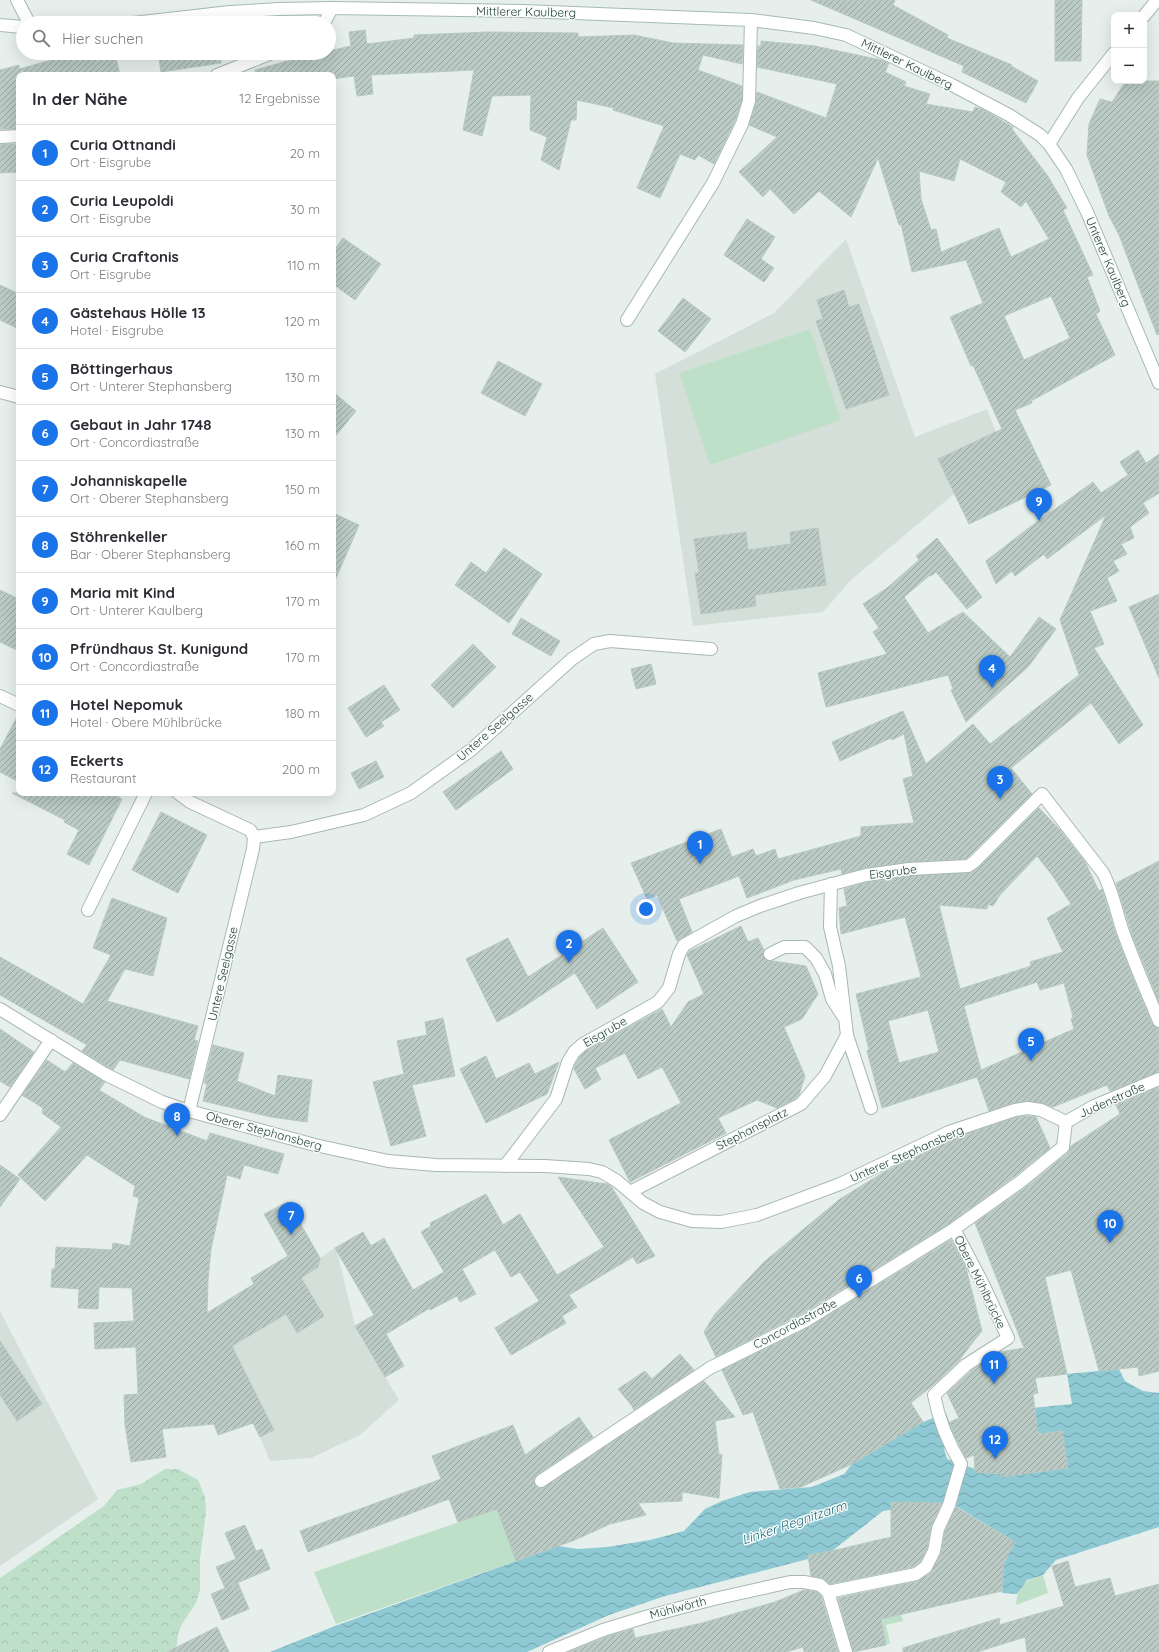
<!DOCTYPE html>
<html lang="de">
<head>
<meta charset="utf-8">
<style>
	body { margin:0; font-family:Quicksand,sans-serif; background:#f2f2f3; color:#2b2b33 }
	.controls { position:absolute; right:12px; top:12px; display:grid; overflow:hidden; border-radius:8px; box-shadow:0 4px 16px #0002 }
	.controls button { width:36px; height:36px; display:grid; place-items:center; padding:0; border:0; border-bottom:1px solid #e1e1e2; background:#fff; color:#2b2b33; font:20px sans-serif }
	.you { position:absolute; left:646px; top:909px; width:14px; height:14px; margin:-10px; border:3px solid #fff; border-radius:50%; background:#1a73e8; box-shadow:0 0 0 6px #1a73e833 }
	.badge { display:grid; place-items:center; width:26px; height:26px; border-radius:50%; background:#1a73e8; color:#fff; font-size:13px; font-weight:700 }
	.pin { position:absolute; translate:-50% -33px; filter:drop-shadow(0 1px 2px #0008) }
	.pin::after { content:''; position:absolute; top:21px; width:14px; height:12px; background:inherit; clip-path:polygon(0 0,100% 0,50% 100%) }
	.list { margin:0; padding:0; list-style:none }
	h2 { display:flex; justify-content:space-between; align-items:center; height:52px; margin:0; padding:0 16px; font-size:17px }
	h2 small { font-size:13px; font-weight:400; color:#7c7c81 }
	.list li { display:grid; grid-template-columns:26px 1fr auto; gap:12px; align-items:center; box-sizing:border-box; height:56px; padding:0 16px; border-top:1px solid #e1e1e2 }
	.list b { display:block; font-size:15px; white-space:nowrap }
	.list p { margin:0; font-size:13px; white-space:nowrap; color:#7c7c81 }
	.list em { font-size:13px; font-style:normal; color:#7c7c81 }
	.icon { flex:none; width:22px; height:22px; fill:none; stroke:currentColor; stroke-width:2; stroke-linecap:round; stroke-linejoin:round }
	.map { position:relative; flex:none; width:1159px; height:1652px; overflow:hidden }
	.search { position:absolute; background:#fff; box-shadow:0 4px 16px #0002; left:16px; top:16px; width:320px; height:44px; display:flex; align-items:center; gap:10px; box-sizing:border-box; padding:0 14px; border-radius:22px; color:#7c7c81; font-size:15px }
	.panel { position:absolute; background:#fff; box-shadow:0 4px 16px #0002; left:16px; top:72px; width:320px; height:724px; border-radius:8px }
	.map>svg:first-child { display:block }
</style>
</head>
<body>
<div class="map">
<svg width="1159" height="1652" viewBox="0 0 1159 1652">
	<defs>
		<pattern id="forest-crowns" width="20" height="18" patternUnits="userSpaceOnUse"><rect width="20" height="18" fill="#bfe0c8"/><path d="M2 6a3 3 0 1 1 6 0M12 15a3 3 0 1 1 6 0" fill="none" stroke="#a4c1ad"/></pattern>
		<pattern id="water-waves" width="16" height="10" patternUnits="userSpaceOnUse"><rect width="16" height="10" fill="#8ec9d4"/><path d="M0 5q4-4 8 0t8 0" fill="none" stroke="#74a5ad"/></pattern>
		<pattern id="building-hatch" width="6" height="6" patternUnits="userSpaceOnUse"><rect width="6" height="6" fill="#bbcac4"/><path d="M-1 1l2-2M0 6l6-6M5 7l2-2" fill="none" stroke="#98a6a0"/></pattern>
	</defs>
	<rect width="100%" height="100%" fill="#e6efeb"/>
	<g fill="#d4dfda">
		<polygon points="846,239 915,437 987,409 996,432 1020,420 1051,485 969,524 954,494 851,580 823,612 693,626 655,374 774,313"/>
		<polygon points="336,1247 355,1326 399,1400 360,1435 311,1458 270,1461 260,1437 232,1382 212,1310 254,1284 251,1278 288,1256 294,1266 298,1270 309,1273 318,1267 320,1258"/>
		<polygon points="0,1311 98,1499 0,1566"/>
	</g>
	<g fill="#bfe0c8">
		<polygon points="810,329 841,420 710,465 679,373"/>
		<polygon points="497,1509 516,1561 336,1624 314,1572"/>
		<path d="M 1043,1575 L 1048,1593 L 1016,1605 C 1018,1584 1024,1581 1043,1575 Z"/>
		<polygon points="901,1614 903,1621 886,1625 890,1643 886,1645 881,1619"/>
	</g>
	<polygon fill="url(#forest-crowns)" points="165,1469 178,1469 198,1480 205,1497 206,1512 200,1559 200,1590 196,1603 182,1624 178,1634 176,1652 0,1652 0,1578 104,1506 117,1490 141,1484"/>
	<polygon fill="url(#water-waves)" points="1119,1369 1125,1381 1143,1391 1159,1393 1159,1527 1056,1560 1043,1575 1027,1580 1017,1594 1002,1593 1003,1581 1000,1570 1015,1542 956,1506 937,1503 883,1511 832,1551 808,1555 808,1559 665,1596 609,1615 527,1652 270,1652 335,1626 558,1546 578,1549 607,1547 650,1540 684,1531 705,1509 722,1501 750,1492 812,1487 844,1474 852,1464 923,1422 946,1413 957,1443 949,1445 944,1449 947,1459 975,1469 975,1472 1001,1474 1001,1477 1067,1468 1062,1431 1038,1434 1032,1408 1072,1404 1067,1374"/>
	<g fill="url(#building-hatch)" stroke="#b8c9c2" fill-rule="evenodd">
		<polygon points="811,0 895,0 893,5 948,35 947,38 1012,65 1011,66 1038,81 1026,103 962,72 964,66"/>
		<polygon points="1055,0 1082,0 1081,61 1055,61"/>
		<polygon points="365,30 367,44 414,38 414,35 488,32 578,33 578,37 634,35 673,43 743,45 742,64 703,55 698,70 742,86 742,100 735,121 714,164 698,155 695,160 680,154 660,198 637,188 664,126 613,110 614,108 577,100 576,120 571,120 559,170 541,160 547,137 530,130 531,95 492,96 482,136 463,130 474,70 371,75 373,94 357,96 354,76 333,79 333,75 256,75 255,70 302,57 318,53 329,53 329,51 351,46 349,32"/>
		<path d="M 761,41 L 815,46 L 881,60 L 889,63 L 885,72 L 906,82 L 904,86 L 930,94 L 926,104 L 973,112 L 975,107 L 984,110 L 1013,127 L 1012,129 L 1047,175 L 1067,208 L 1063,210 L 1093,275 L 1087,277 L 1100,311 L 1096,314 L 1115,355 L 1031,401 L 1032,403 L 1015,410 L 1051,485 L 969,524 L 938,459 L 1002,429 L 973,365 L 971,366 L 950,317 L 983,303 L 966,260 L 912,272 L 901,224 L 899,225 L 878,158 L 851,217 L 819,191 L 794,214 L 770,189 L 763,197 L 739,172 L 777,137 L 749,125 L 756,103 L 757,92 L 826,118 L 837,84 L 757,67 L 758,46 L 761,46 ZM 960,159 L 1006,182 L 1001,192 L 1021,207 L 1026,201 L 1049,239 L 1011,257 L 999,228 L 941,252 L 936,229 L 931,230 L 921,199 L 919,171 L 954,181 ZM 1051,296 L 1070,338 L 1024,360 L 1004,316 Z"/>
		<polygon points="78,53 115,53 120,75 19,75 19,129 0,129 0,70 19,65 19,69"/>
		<polygon points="158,53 220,53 221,63 161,72"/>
		<polygon points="1126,81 1159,81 1159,334 1157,335 1119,235 1109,216 1087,155 1089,124 1100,99 1112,102"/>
		<polygon points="0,144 19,144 19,172 0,173"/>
		<polygon points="747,219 775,237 761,259 774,268 764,282 724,255"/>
		<polygon points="343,238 381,264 355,300 333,284 333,252"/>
		<polygon points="0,285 19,294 19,329 0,320"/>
		<polygon points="844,290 849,307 859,304 889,395 846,409 816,321 823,319 817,300"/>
		<polygon points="683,298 711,319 685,352 658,331"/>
		<polygon points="498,361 542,384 525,416 481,393"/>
		<polygon points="333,392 356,411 333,439"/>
		<polygon points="1138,450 1146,463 1159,454 1159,493 1143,503 1149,513 1130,527 1134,538 1121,544 1127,554 1113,561 1119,571 1107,578 1117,601 1090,611 1104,644 1094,648 1143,725 1119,744 1091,703 1011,768 1032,794 966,859 908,862 865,868 842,874 841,869 794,880 747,898 739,876 679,899 692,932 677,941 657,895 647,899 631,863 721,829 732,857 753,849 756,856 775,849 778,859 861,836 861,827 914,823 903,779 913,776 904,734 892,740 891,738 840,761 832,742 903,711 926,764 973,724 990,744 1079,675 1060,620 1106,515 1047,559 1044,554 1015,576 1012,571 996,584 986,561 1026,530 1093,482 1101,493 1128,475 1120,462"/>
		<polygon points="333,513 359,525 333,585"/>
		<polygon points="818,528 826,585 755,595 756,606 701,614 695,573 699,573 694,539 746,532 748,550 791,544 790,532"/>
		<polygon points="937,538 982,597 967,609 936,572 931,576 930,575 904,597 928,633 963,612 1010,657 1039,617 1056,629 1028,667 966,722 951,690 953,689 948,675 826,707 818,673 887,654 873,632 879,628 863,604 887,588 919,560 916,556"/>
		<polygon points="504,548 542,574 509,623 455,585 471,562 486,573"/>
		<polygon points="0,590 19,599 19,651 0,642"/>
		<polygon points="1159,594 1159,678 1129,607"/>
		<polygon points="521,618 560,641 551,656 512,634"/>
		<polygon points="473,644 496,667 453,708 431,685"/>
		<polygon points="651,664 656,684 636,689 631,669"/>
		<polygon points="384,685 400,710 381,722 384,726 366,737 348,708"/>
		<polygon points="19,713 19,782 0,772 0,749"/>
		<polygon points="501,751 513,769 456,810 443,792"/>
		<polygon points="376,761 384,777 359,789 351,773"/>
		<polygon points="12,793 111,793 122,799 89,865 67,854 79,830 64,822 65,820"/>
		<path d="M 1039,808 L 1060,830 L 1085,862 L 1099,891 L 1102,889 L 1115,932 L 1133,978 L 1152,1024 L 1155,1027 L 1159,1028 L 1159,1072 L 1110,1091 L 1107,1085 L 1053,1107 L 1042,1103 L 1027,1101 L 1013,1103 L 989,1111 L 977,1077 L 882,1108 L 867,1051 L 869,1050 L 856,994 L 921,977 L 905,917 L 841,934 L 839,908 L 847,906 L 844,889 L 868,882 L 910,876 L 972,872 L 979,867 ZM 1037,856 L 1052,875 L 1071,904 L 1047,918 L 1063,952 L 1030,962 L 1031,966 L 960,989 L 939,905 L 987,909 L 988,904 L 993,906 L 1000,895 ZM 1037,982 L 1040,990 L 1064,983 L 1073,1017 L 1071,1019 L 1074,1029 L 981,1070 L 964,1006 ZM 928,1010 L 939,1052 L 899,1063 L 888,1021 Z"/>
		<polygon points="161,812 207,835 178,893 132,870"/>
		<polygon points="1159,861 1159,1002 1133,938 1116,883"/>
		<polygon points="112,898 167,918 153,976 125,969 107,1001 198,1026 194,1040 198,1041 189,1079 120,1060 113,1070 82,1051 87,1045 0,995 0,957 83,1004 111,955 93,948"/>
		<polygon points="741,926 748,942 758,938 764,950 763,957 766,960 806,966 818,994 802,1019 784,1027 805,1076 799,1095 796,1098 777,1108 757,1100 718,1118 726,1133 630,1182 609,1140 681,1103 662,1067 638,1079 625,1053 595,1068 601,1079 585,1089 574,1069 575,1065 580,1057 587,1050 662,1009 671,1027 688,1002 704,994 687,955 690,951"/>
		<polygon points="603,928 638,982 597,1009 575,973 514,1013 497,1022 466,959 508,938 528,977"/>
		<polygon points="443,1018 455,1076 412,1085 426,1136 391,1146 373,1082 404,1074 397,1041 427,1035 425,1022"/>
		<polygon points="0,1029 34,1052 10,1087 0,1081"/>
		<polygon points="213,1045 244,1053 237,1081 275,1096 278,1075 312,1080 307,1122 271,1117 203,1101 207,1084 204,1083"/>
		<polygon points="486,1056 496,1079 529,1063 535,1074 559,1062 547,1094 486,1123 460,1069"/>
		<polygon points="47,1060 65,1072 73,1063 105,1082 99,1090 144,1117 207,1141 210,1133 284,1154 278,1174 244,1165 240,1179 227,1175 211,1249 208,1280 207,1313 254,1284 251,1278 288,1256 264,1214 288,1202 320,1258 318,1267 301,1278 324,1316 297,1333 286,1314 232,1346 274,1430 260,1437 253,1423 218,1435 214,1424 162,1429 166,1457 131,1462 125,1425 124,1395 138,1394 136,1347 95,1349 94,1323 134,1321 132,1288 99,1287 98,1309 78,1308 79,1289 51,1287 52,1269 55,1269 56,1247 112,1250 113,1243 130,1246 139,1198 133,1196 135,1186 87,1155 45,1201 18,1175 61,1127 42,1113 43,1108 22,1095"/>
		<polygon points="1159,1087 1159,1371 1139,1376 1138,1367 1099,1371 1071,1270 1045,1277 1067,1374 1035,1378 1038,1393 1033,1394 1038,1434 1062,1431 1068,1468 1001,1477 1001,1474 975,1472 974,1455 966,1458 954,1435 950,1422 959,1418 947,1393 971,1371 1000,1352 1024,1348 975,1223 1025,1188 1068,1153 1071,1146 1120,1114 1116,1105"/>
		<polygon points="1028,1116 1036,1117 1050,1148 1015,1176 950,1223 803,1313 716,1357 704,1332 715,1314 764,1262 840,1199 886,1171 957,1137 1017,1117"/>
		<polygon points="0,1165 20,1179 0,1207"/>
		<polygon points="558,1177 607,1184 611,1186 655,1256 637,1264 633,1257 569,1295 577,1307 562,1316 566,1323 511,1355 495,1328 539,1301 520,1272 511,1277 495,1250 462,1269 476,1294 460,1302 457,1296 430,1310 430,1308 386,1334 404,1366 385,1377 355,1326 374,1315 335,1248 363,1232 371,1246 384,1238 413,1290 444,1272 421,1232 431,1226 430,1223 486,1194 503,1225 520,1214 557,1275 604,1247"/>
		<polygon points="951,1240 966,1268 982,1331 959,1360 961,1359 938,1381 911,1403 923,1422 852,1464 801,1487 780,1489 753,1412 743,1415 722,1370 811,1326"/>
		<polygon points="0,1341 42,1404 17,1421 0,1395"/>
		<polygon points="680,1354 694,1370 634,1410 632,1406 618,1389 645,1371 652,1379"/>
		<polygon points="704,1381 735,1417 715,1421 719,1455 722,1454 719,1498 682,1492 682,1501 638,1503 646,1515 610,1524 575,1540 516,1561 497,1509 458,1522 449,1499 308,1552 300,1531 441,1479 432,1456 513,1425 525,1455 579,1417 593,1437 537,1475 534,1481 535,1485 537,1488 542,1488"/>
		<polygon points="891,1502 942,1503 931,1526 927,1549 920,1562 913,1567 830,1584 822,1578 811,1576 808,1555 832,1551 891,1537"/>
		<polygon points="956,1507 1015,1542 1004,1562 1002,1591 881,1619 886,1645 853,1652 838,1598 918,1581 930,1573 941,1554 945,1531"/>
		<polygon points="245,1525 256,1551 262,1549 270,1569 225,1588 216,1567 236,1559 225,1533"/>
		<polygon points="1068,1561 1075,1587 1110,1578 1115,1596 1159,1584 1159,1652 1027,1652 1025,1637 977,1652 903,1652 903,1648 1000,1618 999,1625 1064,1606 1052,1566"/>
		<polygon points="238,1583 249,1609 222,1620 211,1594"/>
		<polygon points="804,1590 817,1592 821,1596 838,1652 804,1652 803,1647 786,1652 569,1652 606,1637 633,1629 635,1638 702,1623 775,1602"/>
		<polygon points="217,1627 229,1652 167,1652"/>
	</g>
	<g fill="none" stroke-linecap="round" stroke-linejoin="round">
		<g stroke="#a8b8b2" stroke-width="14">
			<g id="street">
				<polyline points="17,0 29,23"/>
				<polyline points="1144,16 1157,0"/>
				<polyline points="324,23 332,8"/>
				<polyline points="217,75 272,53"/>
				<polyline points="0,137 19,136"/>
				<polyline points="1049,144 1078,98 1114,53"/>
				<polyline points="627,320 713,183 742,124 749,101 751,20"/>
				<polyline points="0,392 19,397"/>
				<polyline points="0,696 19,705"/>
				<polyline points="178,793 190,802 250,830 254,837 253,849 189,1111"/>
				<polyline points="254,837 291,832 364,815 411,793 471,750 572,659 594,644 610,641 711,649"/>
				<polyline points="831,884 830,927 839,966 847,1035 871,1108"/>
				<polyline points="88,910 146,793"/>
				<polyline points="770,954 784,947 805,947 816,958 825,974 832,999 843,1016"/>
				<polyline points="0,1009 105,1074 162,1102 189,1111 315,1145 388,1161 436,1165 545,1166 589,1169 602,1172 617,1181 643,1203 660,1212 692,1221 721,1222 757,1215 840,1184 949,1132 1015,1110 1028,1108 1041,1110 1066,1122"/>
				<polyline points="0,1115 51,1040"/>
				<polyline points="1066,1122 1094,1106 1159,1079"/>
				<path d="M 505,1166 L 556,1099 L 568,1062 L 574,1052 L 583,1044 L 658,1002 L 669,988 L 679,954 L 684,945 L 736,916 L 760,906 L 799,893 L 866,875 L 909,869 L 968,866 L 974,862 L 1042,794 L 1103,873 C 1112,890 1116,910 1122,929 C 1133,960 1146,990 1159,1021"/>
				<polyline points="630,1192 801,1104 825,1076 847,1035"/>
				<polyline points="541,1481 710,1368 807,1320 954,1229 1020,1182 1063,1147 1066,1122"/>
				<path d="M 828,1592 L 916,1574 L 926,1567 L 934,1551 L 938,1529 L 949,1505 L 961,1464 C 947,1441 939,1421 934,1395 L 966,1365 L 1008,1338 L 983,1284 L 954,1229"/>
				<polyline points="549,1652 603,1630 649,1616 714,1599 790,1582 804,1582 820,1585 828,1592 846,1652"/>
			</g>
		</g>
		<g stroke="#a4bbb3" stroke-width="14">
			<g id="secondary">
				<polyline points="133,23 230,12 279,9 332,8 523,11 751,20 814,28 846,35 952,85 1009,115 1040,135 1049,144 1066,169 1087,212 1159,383"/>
				<polyline points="0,25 23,27"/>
			</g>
		</g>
		<use href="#street" stroke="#fff" stroke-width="12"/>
		<use href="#secondary" stroke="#fff" stroke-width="12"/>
	</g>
	<g text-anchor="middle" stroke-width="3" stroke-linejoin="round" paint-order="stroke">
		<g font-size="12" fill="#24423a" stroke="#f7fbf9">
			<text transform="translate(526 12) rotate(1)" y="4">Mittlerer Kaulberg</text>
			<text transform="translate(907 64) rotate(26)" y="4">Mittlerer Kaulberg</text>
			<text transform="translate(1108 262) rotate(67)" y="4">Unterer Kaulberg</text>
			<text transform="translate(495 727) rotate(-41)" y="4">Untere Seelgasse</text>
			<text transform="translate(893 872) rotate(-7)" y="4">Eisgrube</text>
			<text transform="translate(223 974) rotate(-77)" y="4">Untere Seelgasse</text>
			<text transform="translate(605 1032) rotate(-30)" y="4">Eisgrube</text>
			<text transform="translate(1112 1100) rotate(-24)" y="4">Judenstraße</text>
			<text transform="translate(752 1129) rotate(-27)" y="4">Stephansplatz</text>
			<text transform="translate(264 1131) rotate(15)" y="4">Oberer Stephansberg</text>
			<text transform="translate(907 1154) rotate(-24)" y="4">Unterer Stephansberg</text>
			<text transform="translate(980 1282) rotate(64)" y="4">Obere Mühlbrücke</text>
			<text transform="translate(795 1324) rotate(-28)" y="4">Concordiastraße</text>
			<text transform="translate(678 1608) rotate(-15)" y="4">Mühlwörth</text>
		</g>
		<g font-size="13" font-style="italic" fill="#1c6f80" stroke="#f7fbf9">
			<text transform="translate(794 1522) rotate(-19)" y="5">Linker Regnitzarm</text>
		</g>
	</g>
</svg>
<div class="controls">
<button>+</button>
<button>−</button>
</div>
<div class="you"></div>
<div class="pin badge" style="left:700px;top:864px">1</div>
<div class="pin badge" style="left:569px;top:963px">2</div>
<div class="pin badge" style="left:1000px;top:799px">3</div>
<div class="pin badge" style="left:992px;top:688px">4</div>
<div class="pin badge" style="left:1031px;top:1061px">5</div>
<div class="pin badge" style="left:859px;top:1298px">6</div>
<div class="pin badge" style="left:291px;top:1235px">7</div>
<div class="pin badge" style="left:177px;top:1136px">8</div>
<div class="pin badge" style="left:1039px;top:521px">9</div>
<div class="pin badge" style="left:1110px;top:1243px">10</div>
<div class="pin badge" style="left:994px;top:1384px">11</div>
<div class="pin badge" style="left:995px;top:1459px">12</div>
<div class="search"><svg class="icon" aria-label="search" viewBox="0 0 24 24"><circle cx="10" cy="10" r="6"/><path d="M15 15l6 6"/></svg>Hier suchen</div>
<section class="panel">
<h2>In der Nähe<small>12 Ergebnisse</small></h2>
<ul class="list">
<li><span class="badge">1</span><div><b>Curia Ottnandi</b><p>Ort · Eisgrube</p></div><em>20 m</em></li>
<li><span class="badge">2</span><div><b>Curia Leupoldi</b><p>Ort · Eisgrube</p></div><em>30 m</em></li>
<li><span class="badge">3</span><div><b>Curia Craftonis</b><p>Ort · Eisgrube</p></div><em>110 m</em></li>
<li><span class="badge">4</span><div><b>Gästehaus Hölle 13</b><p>Hotel · Eisgrube</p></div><em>120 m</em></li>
<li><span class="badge">5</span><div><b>Böttingerhaus</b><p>Ort · Unterer Stephansberg</p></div><em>130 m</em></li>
<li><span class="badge">6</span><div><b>Gebaut in Jahr 1748</b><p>Ort · Concordiastraße</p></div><em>130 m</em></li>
<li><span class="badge">7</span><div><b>Johanniskapelle</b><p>Ort · Oberer Stephansberg</p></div><em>150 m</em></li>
<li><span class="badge">8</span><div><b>Stöhrenkeller</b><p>Bar · Oberer Stephansberg</p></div><em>160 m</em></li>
<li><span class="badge">9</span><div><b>Maria mit Kind</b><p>Ort · Unterer Kaulberg</p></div><em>170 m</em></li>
<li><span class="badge">10</span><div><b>Pfründhaus St. Kunigund</b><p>Ort · Concordiastraße</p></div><em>170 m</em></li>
<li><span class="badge">11</span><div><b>Hotel Nepomuk</b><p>Hotel · Obere Mühlbrücke</p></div><em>180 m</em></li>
<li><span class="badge">12</span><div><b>Eckerts</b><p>Restaurant</p></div><em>200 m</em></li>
</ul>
</section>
</div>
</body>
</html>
